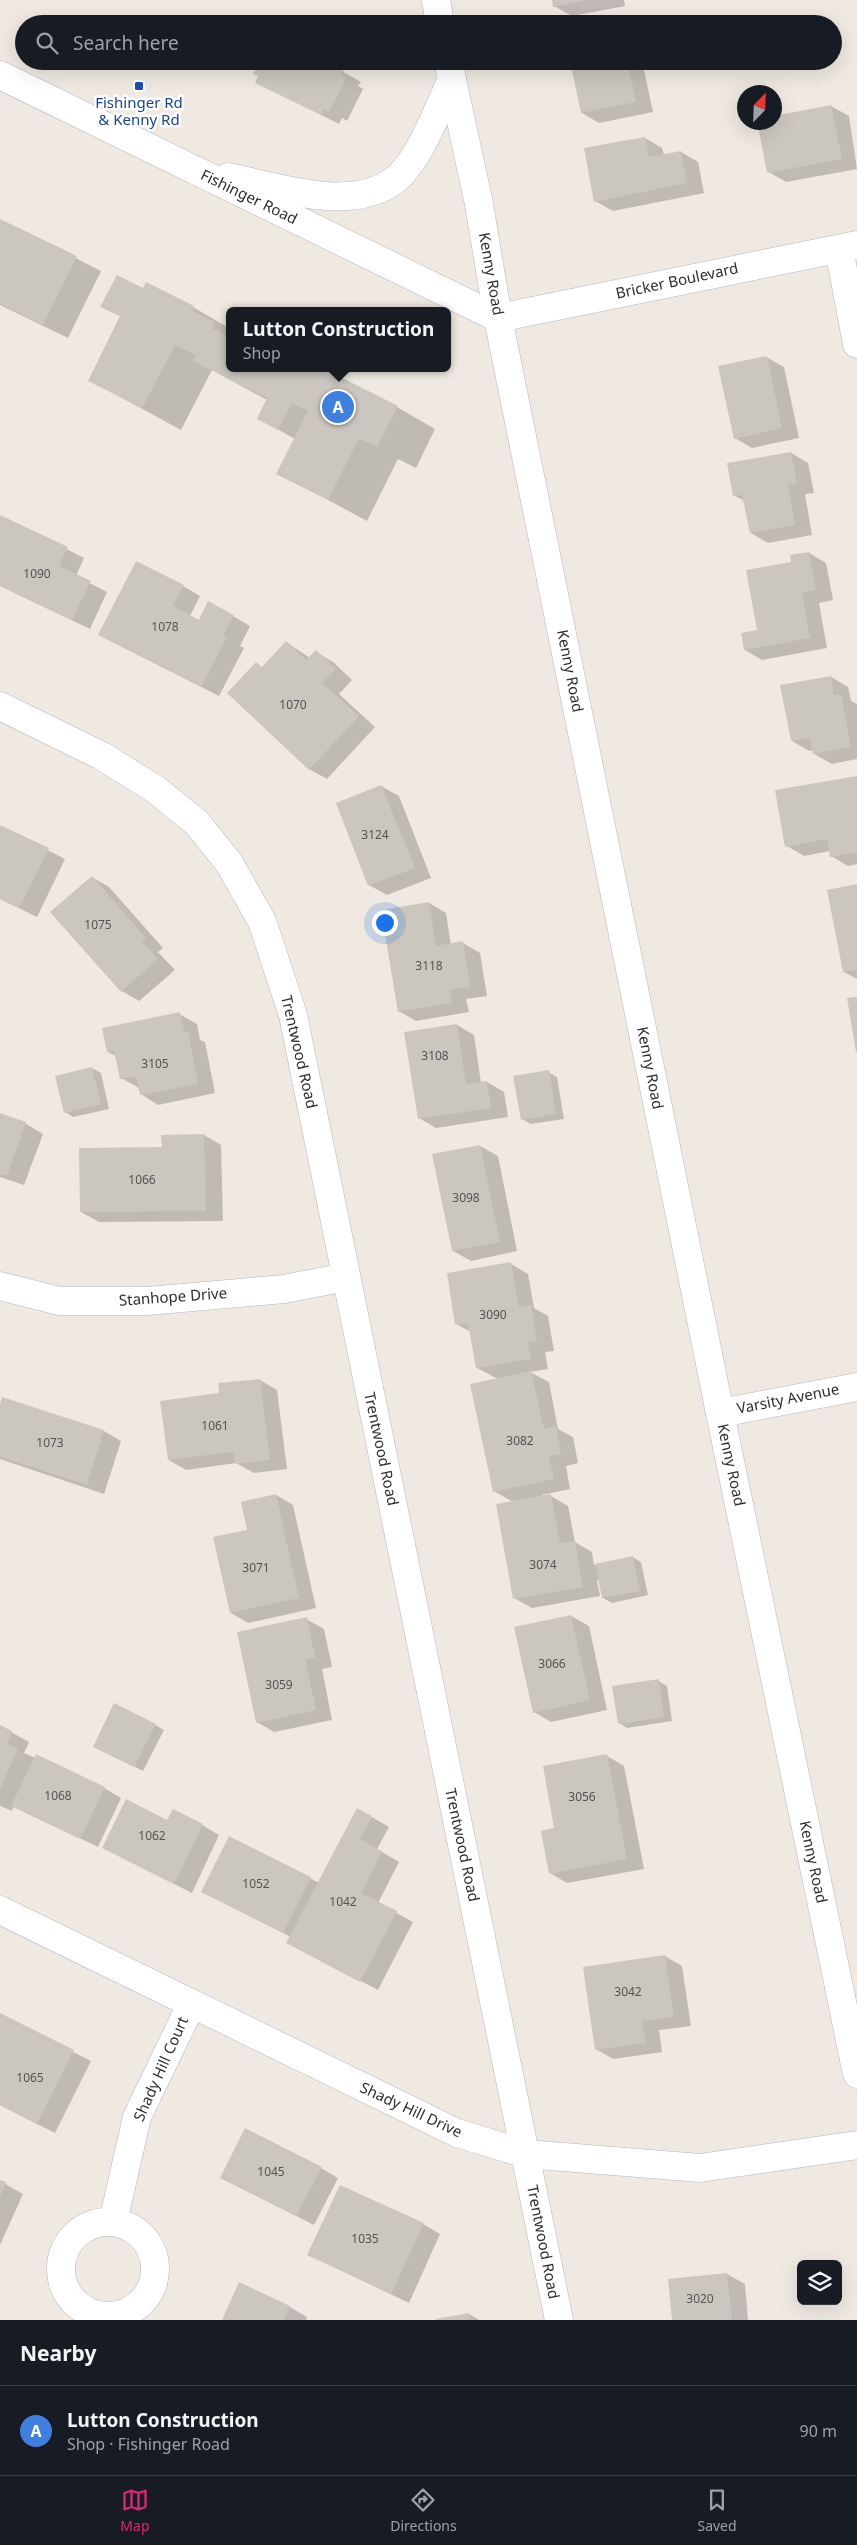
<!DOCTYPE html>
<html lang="en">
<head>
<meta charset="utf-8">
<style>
	body { margin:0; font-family:"Noto Sans",sans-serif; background:#242831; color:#f1f3f6 }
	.controls { position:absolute; right:15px; bottom:15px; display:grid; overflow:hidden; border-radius:8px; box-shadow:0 5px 20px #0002 }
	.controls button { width:45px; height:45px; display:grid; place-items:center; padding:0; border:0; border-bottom:1px solid #363941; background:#171b24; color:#f1f3f6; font:25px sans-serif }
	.compass { position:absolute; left:737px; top:85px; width:45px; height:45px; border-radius:50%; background:#171b24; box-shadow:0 5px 20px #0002; rotate:23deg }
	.you { position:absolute; left:384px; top:922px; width:18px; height:18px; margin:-12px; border:4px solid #fff; border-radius:50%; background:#1a73e8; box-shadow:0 0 0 8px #1a73e833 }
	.badge { display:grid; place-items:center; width:32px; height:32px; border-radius:50%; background:#db2777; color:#fff; font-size:16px; font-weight:700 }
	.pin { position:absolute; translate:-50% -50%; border:2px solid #fff; box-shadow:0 1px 5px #0006 }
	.popup { position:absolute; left:226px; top:307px; width:225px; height:65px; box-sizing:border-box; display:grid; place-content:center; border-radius:8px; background:#171b24; filter:drop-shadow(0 1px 4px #0005); font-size:16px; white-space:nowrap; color:#9ea1a6 }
	.popup b { font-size:19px; color:#f1f3f6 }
	.popup::after { content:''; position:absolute; left:50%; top:100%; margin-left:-10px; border:10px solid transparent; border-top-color:#171b24 }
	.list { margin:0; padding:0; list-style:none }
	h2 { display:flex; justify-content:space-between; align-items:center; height:65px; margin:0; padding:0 20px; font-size:21px }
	h2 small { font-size:16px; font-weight:400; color:#9ea1a6 }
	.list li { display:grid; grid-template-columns:32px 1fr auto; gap:15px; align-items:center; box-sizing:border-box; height:90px; padding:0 20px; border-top:1px solid #363941 }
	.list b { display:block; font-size:19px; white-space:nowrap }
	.list p { margin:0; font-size:16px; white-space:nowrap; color:#9ea1a6 }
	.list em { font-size:16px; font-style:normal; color:#9ea1a6 }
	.icon { flex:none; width:28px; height:28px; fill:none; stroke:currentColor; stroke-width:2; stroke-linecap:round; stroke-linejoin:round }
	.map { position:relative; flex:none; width:857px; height:2320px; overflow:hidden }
	.search { position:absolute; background:#171b24; box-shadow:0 5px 20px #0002; left:15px; right:15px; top:15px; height:55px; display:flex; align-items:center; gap:12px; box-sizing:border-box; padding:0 18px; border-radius:28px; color:#9ea1a6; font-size:19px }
	.sheet { height:155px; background:#171b24 }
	nav { display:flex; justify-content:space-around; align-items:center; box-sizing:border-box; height:70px; border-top:1px solid #363941; background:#171b24; font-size:14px; color:#9ea1a6 }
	nav a { display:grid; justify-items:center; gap:2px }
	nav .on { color:#db2777 }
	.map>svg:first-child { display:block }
</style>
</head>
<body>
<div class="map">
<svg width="857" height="2320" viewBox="0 0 857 2320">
	<rect width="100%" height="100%" fill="#efe9e1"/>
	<g fill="#0003">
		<polygon points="553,0 624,0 625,6 572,16 554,6"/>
		<polygon points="571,61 642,61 653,112 599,123 582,113"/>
		<polygon points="343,72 361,82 358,86 363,89 347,121 342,118 339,124 256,82 259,76"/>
		<polygon points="831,106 849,116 857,169 786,182 769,172"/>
		<polygon points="645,138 662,148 664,155 681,152 698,162 704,193 613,211 595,201"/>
		<polygon points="0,220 101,271 68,338 0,305"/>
		<polygon points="144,290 193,307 229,328 229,368 397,407 435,429 416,468 398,459 367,521 278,473 295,439 258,418 267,400 212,370 181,430 89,380 121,317 102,306"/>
		<polygon points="766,357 784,367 799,438 752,448 735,438"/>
		<polygon points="791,453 808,463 814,493 805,494 812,535 768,543 751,533 745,501 735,496"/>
		<polygon points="0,516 84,558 76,576 107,592 90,629 0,586"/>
		<polygon points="809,553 826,563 833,600 819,603 827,648 762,660 745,650 759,631 792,563"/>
		<polygon points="183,586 200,596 190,616 199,621 233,616 250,626 240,646 244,648 219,696 117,644"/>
		<polygon points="286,642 310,658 316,652 333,662 352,680 339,694 375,727 327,779 309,769 263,668"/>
		<polygon points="831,677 848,687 851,701 857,704 857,759 832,764 814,754 814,750 809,751 792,741"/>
		<polygon points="857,777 857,864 848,866 831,856 830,851 804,856 787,846"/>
		<polygon points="381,786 399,796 431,878 387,895 369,885"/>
		<polygon points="0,826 65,859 37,917 0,899"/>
		<polygon points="92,877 109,887 163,948 158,952 175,970 139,1001 122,991"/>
		<polygon points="857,885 857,979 844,972"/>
		<polygon points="429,903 446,913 451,945 463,943 480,953 487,996 466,999 469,1012 416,1021 399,1011"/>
		<polygon points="179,1014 197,1024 200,1040 205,1042 215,1093 158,1105 141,1094 139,1088 121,1078 117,1057 108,1052"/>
		<polygon points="457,1025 474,1035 481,1083 487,1082 504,1092 508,1117 436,1128 419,1118"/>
		<polygon points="92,1068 101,1073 109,1109 73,1117 65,1112"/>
		<polygon points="548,1072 557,1077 564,1119 531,1124 522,1119"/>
		<polygon points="0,1114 26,1124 43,1134 24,1185 0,1177"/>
		<polygon points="204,1135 221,1145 223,1221 99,1222 81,1212 163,1148"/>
		<polygon points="480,1146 498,1156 517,1251 471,1261 453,1251 433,1155"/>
		<polygon points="511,1264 528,1274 534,1308 548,1316 554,1351 545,1352 548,1369 530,1372 549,1382 558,1429 573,1437 578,1463 566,1466 570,1489 542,1495 542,1497 551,1496 568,1506 575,1542 592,1552 594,1565 632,1557 641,1562 648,1595 612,1603 603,1598 599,1580 597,1580 600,1596 532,1608 514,1598 513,1502 494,1491 498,1379 477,1368 471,1332 456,1324"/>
		<polygon points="260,1380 277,1390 287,1469 254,1473 236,1463 186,1470 169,1460 220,1394"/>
		<polygon points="3,1398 104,1431 121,1441 104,1494 0,1459 0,1408"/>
		<polygon points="276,1495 293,1505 316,1608 248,1623 231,1613 249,1531"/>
		<polygon points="571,1616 589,1626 607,1710 551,1722 534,1712"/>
		<polygon points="306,1619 324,1629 332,1667 322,1669 332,1720 274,1732 257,1722"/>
		<polygon points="658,1681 667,1686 672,1721 627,1728 619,1723"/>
		<polygon points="155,1725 164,1730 143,1771 103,1751"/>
		<polygon points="0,1726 29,1742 24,1753 104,1788 121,1798 98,1847 14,1806 12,1811 0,1806"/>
		<polygon points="607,1756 624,1766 644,1869 567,1883 550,1873 556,1829"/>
		<polygon points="372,1817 389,1827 377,1849 399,1862 378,1903 413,1922 378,1990 305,1952 291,1937 220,1901 310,1878 319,1883"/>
		<polygon points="168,1821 202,1825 219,1835 192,1893 103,1848"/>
		<polygon points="665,1956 682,1966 691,2026 659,2030 662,2052 613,2059 596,2049"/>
		<polygon points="0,2015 91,2061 55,2133 0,2105"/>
		<polygon points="321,2168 338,2178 314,2225 239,2187"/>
		<polygon points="0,2181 23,2194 0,2245"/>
		<polygon points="423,2224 440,2234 409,2303 309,2255"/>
		<polygon points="727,2274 745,2284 748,2320 674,2320 670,2280"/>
		<polygon points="240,2284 290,2307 307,2317 306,2320 223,2320"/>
		<polygon points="469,2314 479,2320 437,2320"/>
	</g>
	<g fill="#cbc7bf">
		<polygon points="552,0 583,0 583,1 553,7"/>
		<polygon points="259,61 325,61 344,71 341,75 346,78 329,112 324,109 321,115 255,83 258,76 253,74"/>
		<polygon points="570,61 627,61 636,102 581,113"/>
		<polygon points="831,105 842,159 767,173 758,126 776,122 774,116"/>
		<polygon points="645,137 649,157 681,151 687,183 594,202 584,148"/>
		<polygon points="0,219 77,256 43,325 0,304"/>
		<polygon points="117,275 143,288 146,282 194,306 192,311 214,322 212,328 229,337 229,368 323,368 398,406 377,447 359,438 328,500 276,474 308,411 292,403 278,430 257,419 267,398 193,361 196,355 175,345 142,408 88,381 120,316 100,307"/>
		<polygon points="767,356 782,428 734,439 718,366"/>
		<polygon points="791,452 797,483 788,485 795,525 750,533 742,495 733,496 727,463"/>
		<polygon points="0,515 68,547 59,566 91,581 72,620 0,586"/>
		<polygon points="809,552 816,590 802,593 810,638 744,650 741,633 757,630 746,570 791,562 790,555"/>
		<polygon points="136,561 184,585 173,606 199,620 208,601 234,615 223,636 227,637 201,687 98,635"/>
		<polygon points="286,641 306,660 316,650 336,669 322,683 359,716 309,770 227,693 256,662 262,667"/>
		<polygon points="831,676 834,695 841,694 851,747 813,754 810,738 791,741 780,685"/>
		<polygon points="857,776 857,852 830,857 827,839 785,847 775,790"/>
		<polygon points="381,785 415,868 368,886 336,803"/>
		<polygon points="0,825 49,848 19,908 0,899"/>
		<polygon points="92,876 146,938 142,942 158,959 121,992 50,912"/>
		<polygon points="857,884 857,970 843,972 827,890"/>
		<polygon points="429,902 436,946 463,941 470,987 450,990 452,1003 398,1012 381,910"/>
		<polygon points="857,997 857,1052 856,1052 847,998"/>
		<polygon points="180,1012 184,1032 188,1031 198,1084 140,1095 136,1076 120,1079 114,1051 107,1052 102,1028"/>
		<polygon points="457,1024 466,1084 487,1081 491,1108 418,1119 404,1032"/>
		<polygon points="92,1067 101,1104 64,1113 55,1076"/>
		<polygon points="549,1070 556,1114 521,1120 513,1076"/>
		<polygon points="0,1113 26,1122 7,1176 0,1174"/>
		<polygon points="204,1134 206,1211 80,1212 79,1148 162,1147 161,1135"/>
		<polygon points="480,1145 500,1242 452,1251 432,1154"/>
		<polygon points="511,1262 519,1307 531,1305 537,1341 528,1343 531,1359 476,1368 468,1323 455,1325 447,1273"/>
		<polygon points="531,1371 544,1429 556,1426 561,1454 549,1456 554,1479 493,1492 470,1384"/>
		<polygon points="260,1379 270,1460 235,1464 233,1452 168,1460 160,1401 219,1393 218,1383"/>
		<polygon points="2,1397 104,1430 87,1485 0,1457 0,1404"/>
		<polygon points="276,1494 299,1598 230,1613 213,1537 247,1530 241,1502"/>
		<polygon points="551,1494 560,1543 575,1541 583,1587 513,1599 496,1504"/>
		<polygon points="633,1556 640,1591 602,1598 595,1564"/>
		<polygon points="571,1615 590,1700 533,1713 514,1627"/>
		<polygon points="307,1617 315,1658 305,1659 316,1710 256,1723 237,1632"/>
		<polygon points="659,1679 664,1717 618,1724 612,1686"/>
		<polygon points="114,1703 156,1724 134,1767 93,1747"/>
		<polygon points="0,1725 12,1731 7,1744 18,1749 0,1789"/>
		<polygon points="36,1754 105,1787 80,1839 11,1806"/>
		<polygon points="607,1754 627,1859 549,1874 541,1831 554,1828 543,1766"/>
		<polygon points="126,1799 167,1820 173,1809 203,1824 174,1884 102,1848"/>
		<polygon points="357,1808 372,1816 360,1839 382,1851 361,1893 397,1911 360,1982 286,1943"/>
		<polygon points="229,1836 311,1877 283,1933 201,1892"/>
		<polygon points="665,1955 674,2017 642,2021 646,2043 595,2050 583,1967"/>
		<polygon points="0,2013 74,2050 37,2124 0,2105"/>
		<polygon points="245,2128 322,2167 296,2216 220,2178"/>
		<polygon points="0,2180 6,2182 0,2197"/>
		<polygon points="340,2185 424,2223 391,2294 307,2255"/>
		<polygon points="727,2273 732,2320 672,2320 668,2279"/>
		<polygon points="239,2282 290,2306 284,2320 222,2320"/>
		<polygon points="469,2313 470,2320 436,2320 436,2319"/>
	</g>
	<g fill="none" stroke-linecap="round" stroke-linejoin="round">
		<g stroke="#b4b7c1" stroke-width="29">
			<g id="minor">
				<polyline points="839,249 857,344"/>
				<polyline points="498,318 857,245"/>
				<polyline points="0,706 102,756 155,789 197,823 229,863 262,921 293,1015 559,2320"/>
				<polyline points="0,1286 59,1301 148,1301 284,1289 346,1277"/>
				<polyline points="720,1413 857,1387"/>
				<polyline points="0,1910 457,2133 526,2154 700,2168 857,2145"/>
				<circle cx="108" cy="2269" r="47"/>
				<polyline points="113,2222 137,2117 191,2005"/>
			</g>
		</g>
		<g stroke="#b4b7c1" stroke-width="29">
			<g id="secondary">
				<polyline points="436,0 440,24"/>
				<polyline points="448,61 479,204 498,318 720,1413 857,2074"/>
				<polyline points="0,75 498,318"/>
				<path d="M 228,177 C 278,187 352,214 396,179 C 419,161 439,107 452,79"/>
			</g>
		</g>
		<use href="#minor" stroke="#fff" stroke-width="28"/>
		<use href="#secondary" stroke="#fff" stroke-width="28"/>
	</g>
	<rect fill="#1a4fb4" stroke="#fff" stroke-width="2" x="134" y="81" width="10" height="10" rx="2.5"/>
	<g text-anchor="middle" stroke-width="5" stroke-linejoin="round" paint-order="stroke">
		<g font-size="12" fill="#555452">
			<text x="37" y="578">1090</text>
			<text x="165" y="631">1078</text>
			<text x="293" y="709">1070</text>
			<text x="375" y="839">3124</text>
			<text x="98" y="929">1075</text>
			<text x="429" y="970">3118</text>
			<text x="435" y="1060">3108</text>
			<text x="155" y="1068">3105</text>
			<text x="142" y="1184">1066</text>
			<text x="466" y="1202">3098</text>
			<text x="493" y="1319">3090</text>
			<text x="215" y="1430">1061</text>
			<text x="520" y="1445">3082</text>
			<text x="50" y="1447">1073</text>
			<text x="543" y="1569">3074</text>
			<text x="256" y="1572">3071</text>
			<text x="552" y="1668">3066</text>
			<text x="279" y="1689">3059</text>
			<text x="58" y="1800">1068</text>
			<text x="582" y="1801">3056</text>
			<text x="152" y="1840">1062</text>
			<text x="256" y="1888">1052</text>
			<text x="343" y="1906">1042</text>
			<text x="628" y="1996">3042</text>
			<text x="30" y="2082">1065</text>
			<text x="271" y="2176">1045</text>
			<text x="365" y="2243">1035</text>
			<text x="700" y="2303">3020</text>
		</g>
		<g font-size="15" fill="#164399" stroke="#fff">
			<text x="139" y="108">Fishinger Rd<tspan x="139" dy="17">&amp; Kenny Rd</tspan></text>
		</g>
		<g font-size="15" fill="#2e2e2e" stroke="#fff">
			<text transform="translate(249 197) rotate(26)" y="5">Fishinger Road</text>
			<text transform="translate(491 274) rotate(80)" y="5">Kenny Road</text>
			<text transform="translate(677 281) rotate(-12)" y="5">Bricker Boulevard</text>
			<text transform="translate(570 671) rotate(79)" y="5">Kenny Road</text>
			<text transform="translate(299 1052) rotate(77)" y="5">Trentwood Road</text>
			<text transform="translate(650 1068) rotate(79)" y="5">Kenny Road</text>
			<text transform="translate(173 1297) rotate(-4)" y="5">Stanhope Drive</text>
			<text transform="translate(788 1399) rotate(-11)" y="5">Varsity Avenue</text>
			<text transform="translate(381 1449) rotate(78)" y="5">Trentwood Road</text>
			<text transform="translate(731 1465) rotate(78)" y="5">Kenny Road</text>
			<text transform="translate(462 1845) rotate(78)" y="5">Trentwood Road</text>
			<text transform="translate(813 1862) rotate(78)" y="5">Kenny Road</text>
			<text transform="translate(161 2069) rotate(-66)" y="5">Shady Hill Court</text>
			<text transform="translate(411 2110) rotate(25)" y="5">Shady Hill Drive</text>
			<text transform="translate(543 2242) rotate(79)" y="5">Trentwood Road</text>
		</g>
	</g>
</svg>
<div class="controls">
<button><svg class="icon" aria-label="layers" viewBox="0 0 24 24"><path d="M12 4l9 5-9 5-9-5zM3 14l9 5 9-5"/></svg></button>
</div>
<svg class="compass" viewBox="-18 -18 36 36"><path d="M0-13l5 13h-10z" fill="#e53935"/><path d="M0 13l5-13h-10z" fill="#9ea1a6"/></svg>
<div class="you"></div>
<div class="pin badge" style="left:338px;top:407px;background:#3f7fe0">A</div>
<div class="popup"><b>Lutton Construction</b>Shop</div>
<div class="search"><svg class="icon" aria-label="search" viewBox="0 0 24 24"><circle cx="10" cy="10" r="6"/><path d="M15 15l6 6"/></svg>Search here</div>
</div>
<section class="sheet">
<h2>Nearby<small></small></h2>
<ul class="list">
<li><span class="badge" style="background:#3f7fe0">A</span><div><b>Lutton Construction</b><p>Shop · Fishinger Road</p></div><em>90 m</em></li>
</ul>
</section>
<nav>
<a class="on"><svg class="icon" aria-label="map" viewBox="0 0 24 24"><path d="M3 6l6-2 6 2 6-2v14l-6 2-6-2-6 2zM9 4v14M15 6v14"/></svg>Map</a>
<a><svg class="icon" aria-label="directions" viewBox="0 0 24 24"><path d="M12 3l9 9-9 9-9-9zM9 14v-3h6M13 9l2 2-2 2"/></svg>Directions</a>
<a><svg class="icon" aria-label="saved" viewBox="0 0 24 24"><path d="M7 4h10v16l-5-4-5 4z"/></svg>Saved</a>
</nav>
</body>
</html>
